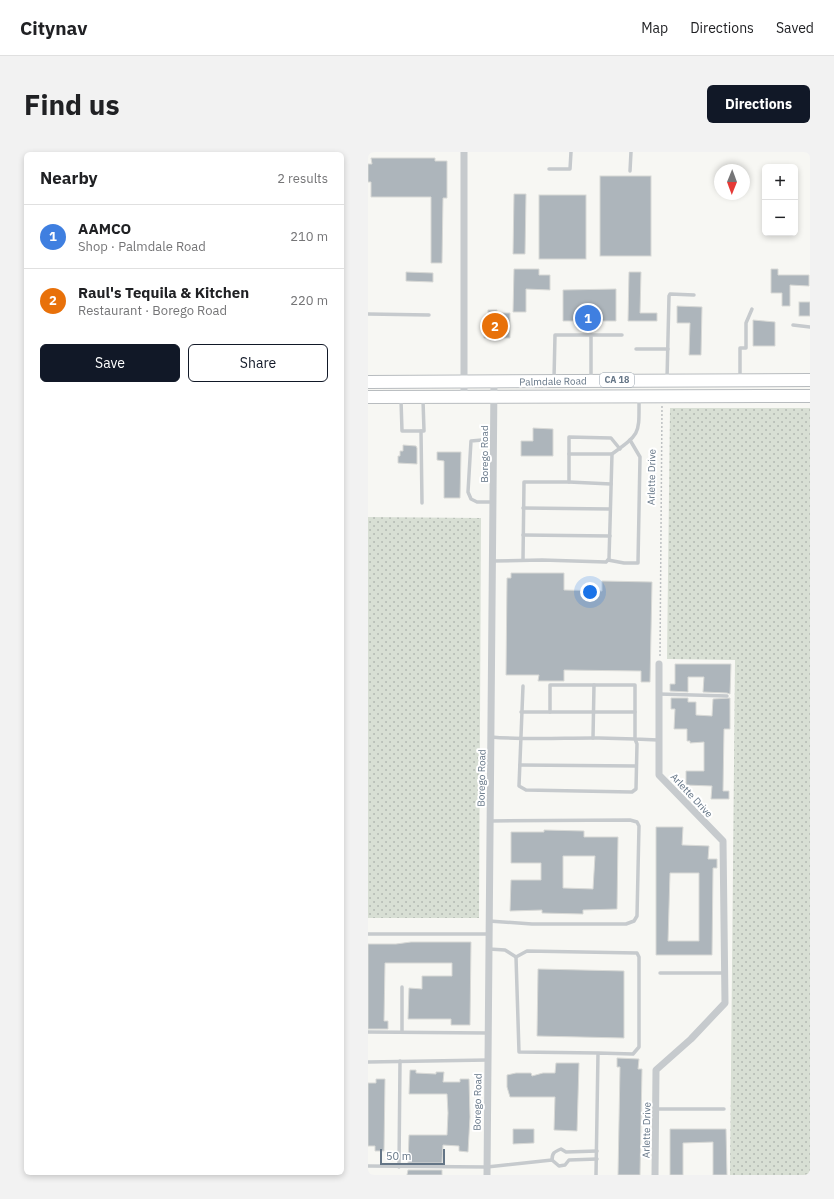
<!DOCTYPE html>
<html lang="en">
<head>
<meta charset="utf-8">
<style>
	body { margin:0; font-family:"IBM Plex Sans",sans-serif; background:#f2f2f2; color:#202124 }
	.controls { position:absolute; right:12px; top:12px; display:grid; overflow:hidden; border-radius:6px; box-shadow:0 2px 6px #0003 }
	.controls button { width:36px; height:36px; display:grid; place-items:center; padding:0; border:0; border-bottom:1px solid #e0e0e0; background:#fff; color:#202124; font:20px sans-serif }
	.compass { position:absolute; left:346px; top:12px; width:36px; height:36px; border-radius:50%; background:#fff; box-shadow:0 2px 6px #0003; rotate:181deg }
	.scale { position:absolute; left:12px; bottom:10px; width:65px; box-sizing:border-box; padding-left:4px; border:2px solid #647586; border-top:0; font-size:11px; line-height:14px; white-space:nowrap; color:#647586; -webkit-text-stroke:3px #fff; paint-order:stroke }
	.you { position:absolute; left:222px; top:440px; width:14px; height:14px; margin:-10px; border:3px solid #fff; border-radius:50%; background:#1a73e8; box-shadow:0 0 0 6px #1a73e833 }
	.badge { display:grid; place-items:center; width:26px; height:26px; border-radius:50%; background:#111827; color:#fff; font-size:13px; font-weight:700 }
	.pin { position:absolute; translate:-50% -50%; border:2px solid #fff; box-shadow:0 1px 4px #0006 }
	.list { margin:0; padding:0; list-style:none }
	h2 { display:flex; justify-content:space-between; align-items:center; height:52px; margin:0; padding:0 16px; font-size:17px }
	h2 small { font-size:13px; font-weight:400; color:#757577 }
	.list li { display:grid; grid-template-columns:26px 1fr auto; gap:12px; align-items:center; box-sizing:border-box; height:64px; padding:0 16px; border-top:1px solid #e0e0e0 }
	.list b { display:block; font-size:15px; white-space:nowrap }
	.list p { margin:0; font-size:13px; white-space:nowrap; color:#757577 }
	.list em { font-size:13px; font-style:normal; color:#757577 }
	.actions { display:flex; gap:8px; padding:12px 16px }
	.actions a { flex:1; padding:9px 0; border:1px solid #111827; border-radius:6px; text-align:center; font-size:14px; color:#111827 }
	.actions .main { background:#111827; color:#fff }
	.map { position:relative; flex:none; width:442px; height:1023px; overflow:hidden; border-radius:6px }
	header { display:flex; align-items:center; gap:24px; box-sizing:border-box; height:56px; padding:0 20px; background:#fff; border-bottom:1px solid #e0e0e0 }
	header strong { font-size:19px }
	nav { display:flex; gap:22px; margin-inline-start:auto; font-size:14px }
	.intro { display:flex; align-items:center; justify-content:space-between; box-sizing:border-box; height:96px; padding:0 24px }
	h1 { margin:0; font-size:28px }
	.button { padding:10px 18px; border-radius:6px; background:#111827; color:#fff; font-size:14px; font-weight:700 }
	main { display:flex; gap:24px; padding:0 24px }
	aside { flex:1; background:#fff; border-radius:6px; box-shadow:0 2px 6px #0003 }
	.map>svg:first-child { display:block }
</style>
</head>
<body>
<header>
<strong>Citynav</strong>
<nav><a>Map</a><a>Directions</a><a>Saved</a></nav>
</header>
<div class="intro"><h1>Find us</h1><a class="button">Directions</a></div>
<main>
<aside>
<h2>Nearby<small>2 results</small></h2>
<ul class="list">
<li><span class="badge" style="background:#3f7fe0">1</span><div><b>AAMCO</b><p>Shop · Palmdale Road</p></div><em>210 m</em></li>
<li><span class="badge" style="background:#e8710a">2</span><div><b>Raul's Tequila &amp; Kitchen</b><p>Restaurant · Borego Road</p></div><em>220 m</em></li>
</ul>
<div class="actions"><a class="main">Save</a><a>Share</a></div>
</aside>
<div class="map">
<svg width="442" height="1023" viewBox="0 0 442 1023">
	<defs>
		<pattern id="green-dots" width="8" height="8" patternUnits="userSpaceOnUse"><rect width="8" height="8" fill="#d8dfd4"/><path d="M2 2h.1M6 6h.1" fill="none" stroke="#b3b9b2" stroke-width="1.8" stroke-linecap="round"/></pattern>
	</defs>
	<rect width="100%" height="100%" fill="#f7f7f3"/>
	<g fill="url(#green-dots)">
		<polygon points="302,256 442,256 442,1023 362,1023 367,508 299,507"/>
		<polygon points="0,365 113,366 111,766 0,766"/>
	</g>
	<g fill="#adb5bb" stroke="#d8d9d6" fill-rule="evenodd">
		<polygon points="3,6 67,6 67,9 79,9 79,46 75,46 74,111 63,111 63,45 3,45 3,30 0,30 0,12 4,12"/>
		<rect x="232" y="24" width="51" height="80"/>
		<polygon points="146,42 158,42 157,102 145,102"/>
		<rect x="171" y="43" width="47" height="64"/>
		<polygon points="146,117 171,117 171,123 182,123 182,138 158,137 158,160 145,160"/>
		<polygon points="403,117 410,117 410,123 441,123 441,134 422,133 422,154 414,154 414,141 403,141"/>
		<polygon points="38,120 65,121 65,130 38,129"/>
		<polygon points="261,120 273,120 272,161 289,161 289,169 260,169"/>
		<polygon points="248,137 248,169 195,169 195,138"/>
		<rect x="431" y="150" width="11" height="14"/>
		<polygon points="309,154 334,155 333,203 321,203 322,171 309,171"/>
		<polygon points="120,158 129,158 129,161 142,161 142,186 116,186 117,163 120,163"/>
		<polygon points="385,168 407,170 407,194 385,194"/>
		<polygon points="165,276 185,277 185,304 153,304 153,289 165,289"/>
		<polygon points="35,293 48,294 49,296 49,312 30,311 30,304 32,304 32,299 35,299"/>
		<polygon points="69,300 93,300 92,346 76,346 76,309 69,308"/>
		<polygon points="143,421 196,421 196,438 234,439 234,429 284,430 282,530 273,530 273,519 196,518 196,529 170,529 171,523 138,523 139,426 143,426"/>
		<polygon points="307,512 363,512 362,542 359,541 335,540 336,525 320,525 320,540 302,539 302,532 307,532"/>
		<polygon points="303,546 320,546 320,550 328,550 328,563 344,564 345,547 362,546 362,577 356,577 355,639 361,639 361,647 343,647 344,634 318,633 318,619 336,619 336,590 322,591 322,589 319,589 319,577 306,577 307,557 303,557"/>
		<path d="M 288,675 L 315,675 L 314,693 L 341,694 L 340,707 L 349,707 L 349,716 L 345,716 L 344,803 L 288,803 ZM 302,721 L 331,721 L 331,789 L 300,789 Z"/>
		<path d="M 176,678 L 216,679 L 216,685 L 250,685 L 249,757 L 215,758 L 215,762 L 174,761 L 174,758 L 142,759 L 143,728 L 173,728 L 173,711 L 143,711 L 143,680 L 176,680 ZM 195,704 L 227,704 L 225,737 L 195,736 Z"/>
		<polygon points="43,790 103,790 102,873 83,873 83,867 40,867 41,836 54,837 54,824 84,824 84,811 17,811 16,869 20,869 20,877 0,877 0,792 28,792"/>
		<polygon points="170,817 256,819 256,886 169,884"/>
		<polygon points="249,906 271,907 270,917 274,917 272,1023 250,1023 252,915 249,915"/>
		<polygon points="188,911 211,911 209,979 186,978 187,945 142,945 139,935 139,923 148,921 163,921 164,924 175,921 187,921"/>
		<polygon points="42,918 48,918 48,921 68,922 68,920 76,920 75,930 92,930 92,927 101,927 102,965 100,1000 91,999 91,994 75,993 74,1011 40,1011 41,983 79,983 80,961 79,942 41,942"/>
		<polygon points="8,927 17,927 16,999 7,999 7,994 0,994 0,931 8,931"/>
		<polygon points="145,977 166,977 166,991 145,992"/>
		<polygon points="302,977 358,977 359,1023 345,1023 345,990 315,991 315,1023 302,1023"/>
		<polygon points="40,1018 74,1018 74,1023 39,1023"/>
	</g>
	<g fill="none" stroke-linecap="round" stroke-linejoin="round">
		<g stroke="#b8bcbf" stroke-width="14">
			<g id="trunk">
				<polyline points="0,230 442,228"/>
				<polyline points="0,245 442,244"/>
			</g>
		</g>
		<polyline stroke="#bdc0c2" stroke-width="1.5" stroke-dasharray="2 2" stroke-linecap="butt" points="292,504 294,254"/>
		<g stroke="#c6cacd" stroke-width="3.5">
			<polyline points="181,17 202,17 203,0"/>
			<polyline points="262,19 263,0"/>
			<polyline points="0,162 61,163"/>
			<polyline points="425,173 442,175"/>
			<polyline points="268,197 300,197"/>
			<polyline points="186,227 187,183 254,183"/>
			<polyline points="299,227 301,144 302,142 326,143"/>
			<polyline points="372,227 372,196 378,196 378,171 384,157"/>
			<polyline points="223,228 223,183"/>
			<polyline points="33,248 34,279 56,279 55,248"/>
			<polyline points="53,279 54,351"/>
			<polyline points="125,287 103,289 100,340 103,347 109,350 126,350"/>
			<polyline points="201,302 201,285 243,286 252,297"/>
			<polyline points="201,330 243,332"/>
			<polyline points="155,356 242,357"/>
			<polyline points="155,383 242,384"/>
			<polyline points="155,408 156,330 201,330 201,302 244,302"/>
			<polyline points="240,408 256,411 270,411 272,305 262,288"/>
			<path d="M 125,409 L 174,408 L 238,410 L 241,407 L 244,302 C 273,281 271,282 271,247"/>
			<polyline points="291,542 359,544"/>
			<polyline points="153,560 267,560"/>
			<polyline points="182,560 182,533 267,533 267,587 290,588"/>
			<path d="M 123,585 C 157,588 192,586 225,586 L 231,586 L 267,587 L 269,592 L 268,637 L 264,640 L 158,638 L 151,634 L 155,534"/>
			<polyline points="225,586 226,533"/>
			<polyline points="152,613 268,614"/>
			<polyline points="121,769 164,772 258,772 266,769 269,764 271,674 269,670 262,668 122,669"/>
			<polyline points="0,782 121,782"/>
			<polyline points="121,797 137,798 148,805"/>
			<polyline points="292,821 356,821"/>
			<polyline points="0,880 120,881"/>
			<polyline points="34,880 34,835"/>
			<polyline points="0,910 120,908"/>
			<polyline points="288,957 356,957"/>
			<path d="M 184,1008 C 184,1001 186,1000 193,997 L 198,1000 L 229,999"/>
			<polyline points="0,1014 119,1015 184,1008 191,1014 197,1013 201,1008 229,1007"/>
			<polyline points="31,1015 32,909"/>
			<polyline points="228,1023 230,901 151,900 148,805 159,799 269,801 271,805 271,895 265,902 230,901"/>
		</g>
		<g stroke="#c6cacd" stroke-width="7">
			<polyline points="96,0 96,244"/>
			<polyline points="119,1023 126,229"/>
			<polyline points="287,1023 288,918 323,887 357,851 355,689 291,623 291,512"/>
		</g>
		<use href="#trunk" stroke="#fff" stroke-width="12"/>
	</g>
	<g text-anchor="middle" stroke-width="4" stroke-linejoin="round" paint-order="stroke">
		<rect fill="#fff" stroke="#929eaa" stroke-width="1" x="232" y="221" width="34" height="14" rx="3"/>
		<g font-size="9" font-weight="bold" fill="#647586">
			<text x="249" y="231">CA 18</text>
		</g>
		<g font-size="10" fill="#647586" stroke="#fff">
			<text transform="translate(185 229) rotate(-1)" y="4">Palmdale Road</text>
			<text transform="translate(116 302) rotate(-90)" y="4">Borego Road</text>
			<text transform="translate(283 325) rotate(-89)" y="4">Arlette Drive</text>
			<text transform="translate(113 626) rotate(-89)" y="4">Borego Road</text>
			<text transform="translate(324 643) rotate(47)" y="4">Arlette Drive</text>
			<text transform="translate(109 950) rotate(-89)" y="4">Borego Road</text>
			<text transform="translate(278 978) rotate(-89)" y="4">Arlette Drive</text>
		</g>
	</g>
</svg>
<div class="controls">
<button>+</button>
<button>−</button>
</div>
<svg class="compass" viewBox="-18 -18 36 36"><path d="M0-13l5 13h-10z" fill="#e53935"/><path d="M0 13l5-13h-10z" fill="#757577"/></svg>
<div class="scale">50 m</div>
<div class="you"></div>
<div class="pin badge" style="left:220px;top:166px;background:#3f7fe0">1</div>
<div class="pin badge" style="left:127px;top:174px;background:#e8710a">2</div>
</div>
</main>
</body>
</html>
